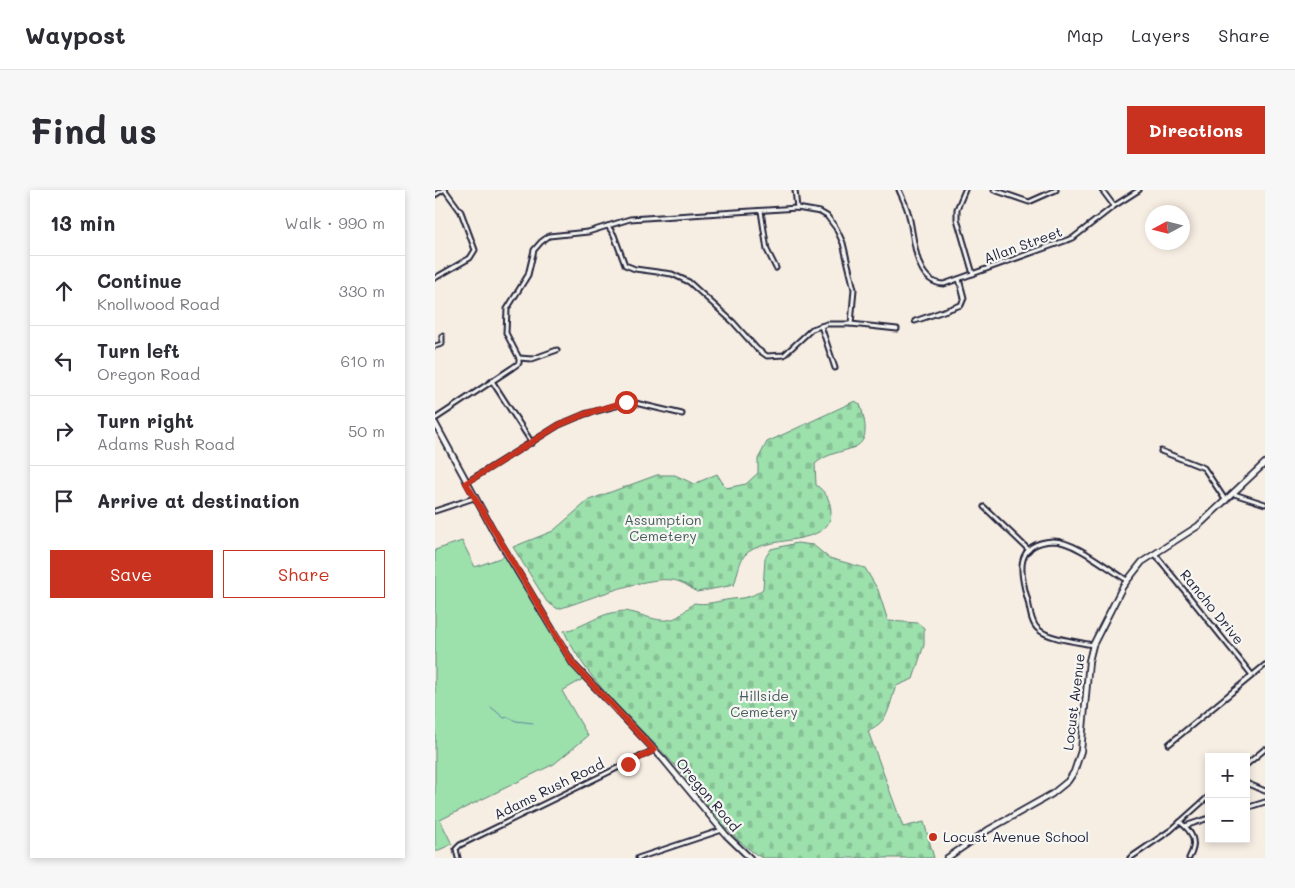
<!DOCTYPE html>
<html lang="en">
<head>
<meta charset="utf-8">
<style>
	body { margin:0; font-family:Mali,sans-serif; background:#f7f7f7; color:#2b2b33 }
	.controls { position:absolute; right:15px; bottom:15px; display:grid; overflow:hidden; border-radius:0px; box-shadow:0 2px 8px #0003 }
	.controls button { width:45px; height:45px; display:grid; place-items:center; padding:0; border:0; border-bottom:1px solid #e1e1e2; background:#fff; color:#2b2b33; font:25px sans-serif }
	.compass { position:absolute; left:710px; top:15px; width:45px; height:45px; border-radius:50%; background:#fff; box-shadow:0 2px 8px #0003; rotate:263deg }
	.stop { position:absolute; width:15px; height:15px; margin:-11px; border:4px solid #c8321e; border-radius:50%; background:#fff }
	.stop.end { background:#c8321e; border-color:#fff; box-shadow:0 1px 5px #0008 }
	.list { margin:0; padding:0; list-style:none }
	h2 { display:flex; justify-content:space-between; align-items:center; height:65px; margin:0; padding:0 20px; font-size:21px }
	h2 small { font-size:16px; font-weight:400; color:#7c7c81 }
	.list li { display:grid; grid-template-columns:32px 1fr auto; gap:15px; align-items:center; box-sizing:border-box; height:70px; padding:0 20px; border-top:1px solid #e1e1e2 }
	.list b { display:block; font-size:19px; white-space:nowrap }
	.list p { margin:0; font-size:16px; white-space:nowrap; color:#7c7c81 }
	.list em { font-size:16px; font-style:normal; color:#7c7c81 }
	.actions { display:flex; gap:10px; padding:15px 20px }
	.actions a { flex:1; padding:11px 0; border:1px solid #c8321e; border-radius:0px; text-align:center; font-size:18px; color:#c8321e }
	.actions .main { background:#c8321e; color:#fff }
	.icon { flex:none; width:28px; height:28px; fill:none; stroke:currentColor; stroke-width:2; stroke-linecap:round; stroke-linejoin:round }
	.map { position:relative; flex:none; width:830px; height:668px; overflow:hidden; border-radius:0px }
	header { display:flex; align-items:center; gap:30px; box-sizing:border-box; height:70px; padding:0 25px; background:#fff; border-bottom:1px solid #e1e1e2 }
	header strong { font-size:24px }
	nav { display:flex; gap:28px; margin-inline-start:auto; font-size:18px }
	.intro { display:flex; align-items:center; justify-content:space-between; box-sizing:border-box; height:120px; padding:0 30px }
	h1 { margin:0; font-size:35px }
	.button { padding:12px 22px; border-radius:0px; background:#c8321e; color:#fff; font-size:18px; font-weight:700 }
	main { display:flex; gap:30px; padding:0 30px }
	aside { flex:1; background:#fff; border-radius:0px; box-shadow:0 2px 8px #0003 }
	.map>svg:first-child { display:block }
</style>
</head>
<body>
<header>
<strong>Waypost</strong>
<nav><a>Map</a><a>Layers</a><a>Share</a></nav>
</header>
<div class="intro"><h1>Find us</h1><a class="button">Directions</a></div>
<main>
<aside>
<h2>13 min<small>Walk · 990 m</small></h2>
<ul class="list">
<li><svg class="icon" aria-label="ahead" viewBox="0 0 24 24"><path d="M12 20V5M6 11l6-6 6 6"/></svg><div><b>Continue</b><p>Knollwood Road</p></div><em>330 m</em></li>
<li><svg class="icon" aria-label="left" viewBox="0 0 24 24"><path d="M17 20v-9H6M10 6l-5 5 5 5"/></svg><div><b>Turn left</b><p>Oregon Road</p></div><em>610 m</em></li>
<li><svg class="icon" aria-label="right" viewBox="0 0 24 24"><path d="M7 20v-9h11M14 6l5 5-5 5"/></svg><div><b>Turn right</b><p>Adams Rush Road</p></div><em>50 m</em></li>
<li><svg class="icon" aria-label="arrive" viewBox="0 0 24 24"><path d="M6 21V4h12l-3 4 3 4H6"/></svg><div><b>Arrive at destination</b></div></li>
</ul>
<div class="actions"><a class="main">Save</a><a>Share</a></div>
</aside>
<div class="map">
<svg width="830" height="668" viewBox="0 0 830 668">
	<defs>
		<pattern id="cemetery-stones" width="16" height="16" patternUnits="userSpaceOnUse" patternTransform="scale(1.25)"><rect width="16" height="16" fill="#9ce0ac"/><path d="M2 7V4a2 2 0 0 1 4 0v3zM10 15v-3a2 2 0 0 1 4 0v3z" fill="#86c095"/></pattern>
	</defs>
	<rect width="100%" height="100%" fill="#f7eee3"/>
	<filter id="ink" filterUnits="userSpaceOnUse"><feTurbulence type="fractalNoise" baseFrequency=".02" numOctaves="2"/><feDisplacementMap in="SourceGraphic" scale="10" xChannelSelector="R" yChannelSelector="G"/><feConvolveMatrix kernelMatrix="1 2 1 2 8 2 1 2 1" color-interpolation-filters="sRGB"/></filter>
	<g filter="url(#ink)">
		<polygon fill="#9ce0ac" stroke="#5f8174" points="27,351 40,377 73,365 148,489 127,501 153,546 119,574 5,630 17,654 0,662 0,360"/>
		<g fill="url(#cemetery-stones)" stroke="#5f8174">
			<path d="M 420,211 L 425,214 C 444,272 406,251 380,274 L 381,295 C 390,302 395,308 396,321 C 398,359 328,343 309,366 C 304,372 302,387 299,395 L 262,402 C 257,399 251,394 245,392 C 219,381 151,411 123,419 L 112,412 L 78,357 L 118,341 L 154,310 L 222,285 L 240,285 L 259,294 L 282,284 L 291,298 L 311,294 L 323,283 L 323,269 L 332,252 Z"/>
			<path d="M 362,353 L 378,355 L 394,368 L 430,378 L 443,400 L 453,431 L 483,433 L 489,438 L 489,455 L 478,489 L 461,496 C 453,518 455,530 433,541 L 468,637 L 489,632 L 499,668 L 327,668 C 292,647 271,611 244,580 C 205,535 154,496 129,441 C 146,438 160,427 176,423 C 182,422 190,420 195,422 C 211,425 228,436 244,426 C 249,422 254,417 259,413 C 271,415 279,412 291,410 C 308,407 313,410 328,399 L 330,368 L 336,359 Z"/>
		</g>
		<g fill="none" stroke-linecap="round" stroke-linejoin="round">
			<polyline stroke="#5f87a3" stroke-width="1" points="56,517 69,528 73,527 81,531 98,533"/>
			<g stroke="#22223b" stroke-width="7">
				<g id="street">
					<polyline points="360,0 362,18"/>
					<path d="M 464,0 C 467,7 471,15 473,22 C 480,45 478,93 509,94 L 638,48 L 679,16 L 704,0"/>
					<polyline points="530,0 522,19 522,29 538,84"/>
					<polyline points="559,0 594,12 621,0"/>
					<polyline points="667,0 679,16"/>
					<polyline points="0,5 8,0"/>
					<polyline points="326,21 332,60 341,78"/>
					<polyline points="173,36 179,45 190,75 200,79 237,84 254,92 298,132 322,159 332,166 349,165 377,139 392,134 416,134 462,139"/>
					<polyline points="0,88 35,68 40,60 26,22 10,0"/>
					<polyline points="480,131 526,115 529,108 524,89"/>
					<polyline points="386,136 400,178"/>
					<polyline points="0,156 7,154 7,146"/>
					<polyline points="84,168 71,143 72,119 93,85 99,60 106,52 114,46 153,42 195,29 362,18 385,22 392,26 401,38 408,53 419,99 416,134"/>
					<polyline points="84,168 97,169 122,160"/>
					<polyline points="57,191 97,253"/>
					<polyline points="0,229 77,178 84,173 84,168"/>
					<polyline points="726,261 769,278 791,311"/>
					<polyline points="32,292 124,235 150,224 196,212 247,224"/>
					<polyline points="799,304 830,314"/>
					<polyline points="549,317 594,360"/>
					<polyline points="0,321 39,308"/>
					<polyline points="720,364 817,485"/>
					<path d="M 658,455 C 644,452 613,449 603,439 C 596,433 595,420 593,411 C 585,384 578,353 618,351 C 640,351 673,379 692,390"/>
					<polyline points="734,554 830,475"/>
					<polyline points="811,575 830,559"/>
					<polyline points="811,593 830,601"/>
					<polyline points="811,618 830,612"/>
					<path d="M 745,632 C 758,642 763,653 754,668"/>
					<polyline points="750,636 774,628"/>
					<polyline points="23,668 21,659 25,655 219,560"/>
					<polyline points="203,668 287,640"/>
					<polyline points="695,668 736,640 774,606"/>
				</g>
			</g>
			<g stroke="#22223b" stroke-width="8">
				<g id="secondary">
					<polyline points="0,233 59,342 138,474 228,569 291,645 315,668"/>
					<polyline points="512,668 553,640 617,604 633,591 639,582 646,561 654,471 658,455 688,396 707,372 763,336 830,273"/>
				</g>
			</g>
			<use href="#street" stroke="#f6f6f2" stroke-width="3"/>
			<use href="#secondary" stroke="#f6f6f2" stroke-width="4.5"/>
		</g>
	</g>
	<g fill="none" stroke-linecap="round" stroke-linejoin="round" filter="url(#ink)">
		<polyline stroke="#c8321e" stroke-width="6" points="191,212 150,224 124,235 31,293 138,474 219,560 193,574"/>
	</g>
	<circle fill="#c8321e" stroke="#f6f6f2" stroke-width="2" cx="498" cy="647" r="5"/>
	<g text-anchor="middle" stroke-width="4.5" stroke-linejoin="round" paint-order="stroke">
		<g font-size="14" fill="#22223b" stroke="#f6f6f2">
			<text transform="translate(588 55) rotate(-20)" y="5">Allan Street</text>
			<text transform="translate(777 417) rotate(51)" y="5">Rancho Drive</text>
			<text transform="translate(639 512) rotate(-83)" y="5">Locust Avenue</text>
			<text transform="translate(114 599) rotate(-26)" y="5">Adams Rush Road</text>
			<text transform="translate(273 605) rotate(50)" y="5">Oregon Road</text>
		</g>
		<g font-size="14" fill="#475b5d" stroke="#f6f6f2">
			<text x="228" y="335">Assumption<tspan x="228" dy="16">Cemetery</tspan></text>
			<text x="329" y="511">Hillside<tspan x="329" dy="16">Cemetery</tspan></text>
		</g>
		<g font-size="14" fill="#22223b" stroke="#f6f6f2" text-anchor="start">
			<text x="508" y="652">Locust Avenue School</text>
		</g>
	</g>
</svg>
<div class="controls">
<button>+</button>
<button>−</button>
</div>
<svg class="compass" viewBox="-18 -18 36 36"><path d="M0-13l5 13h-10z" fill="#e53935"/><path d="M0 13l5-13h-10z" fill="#7c7c81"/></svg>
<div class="stop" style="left:191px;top:212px"></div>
<div class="stop end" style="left:193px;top:574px"></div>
</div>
</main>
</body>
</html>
